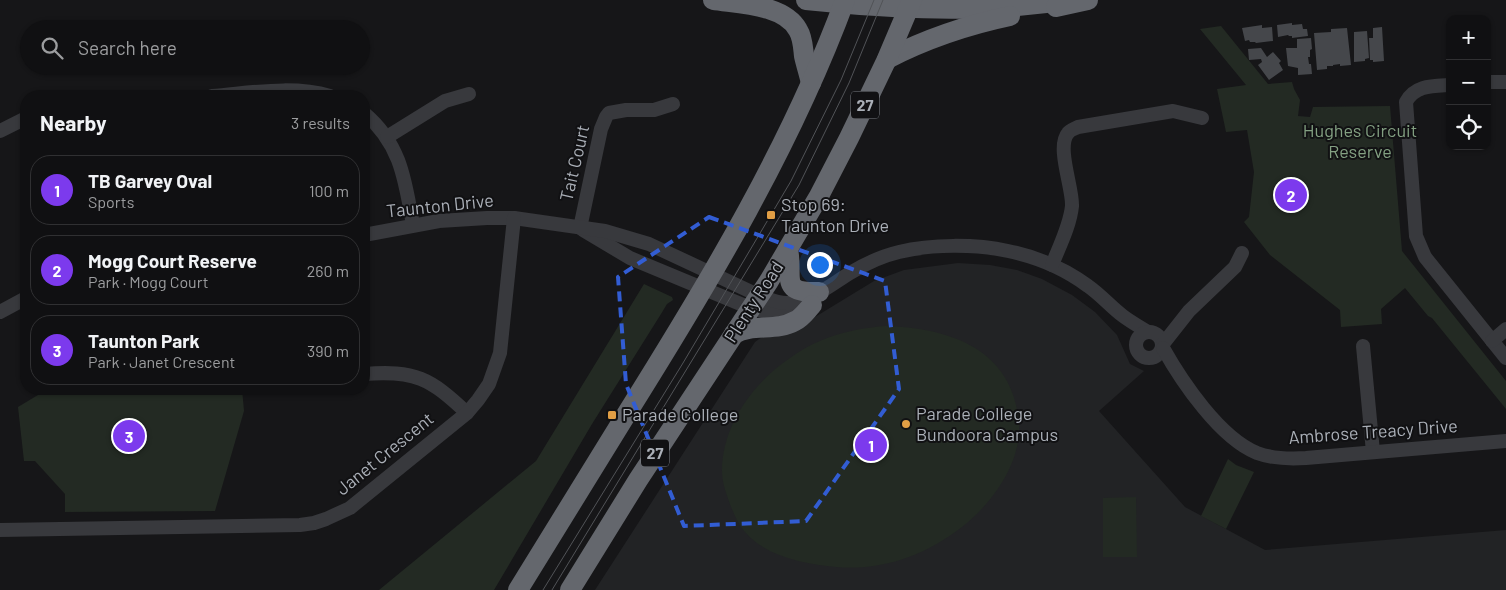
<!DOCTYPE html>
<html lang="en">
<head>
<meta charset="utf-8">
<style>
	body { margin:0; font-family:Barlow,sans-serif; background:#1e1e20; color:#f1f3f6 }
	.controls { position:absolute; right:15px; top:15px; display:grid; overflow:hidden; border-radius:10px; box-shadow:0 1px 4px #0004 }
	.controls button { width:45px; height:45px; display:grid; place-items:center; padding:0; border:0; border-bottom:1px solid #303032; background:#101012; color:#f1f3f6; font:25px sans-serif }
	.you { position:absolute; left:819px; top:264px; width:18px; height:18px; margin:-12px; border:4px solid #fff; border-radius:50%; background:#1a73e8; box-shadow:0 0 0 8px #1a73e833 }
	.badge { display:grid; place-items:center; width:32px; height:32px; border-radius:50%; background:#7c3aed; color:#fff; font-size:16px; font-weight:700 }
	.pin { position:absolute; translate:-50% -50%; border:2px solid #fff; box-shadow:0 1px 5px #0006 }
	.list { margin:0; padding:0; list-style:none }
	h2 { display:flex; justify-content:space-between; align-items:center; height:65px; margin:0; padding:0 20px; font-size:21px }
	h2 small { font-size:16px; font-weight:400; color:#9c9d9f }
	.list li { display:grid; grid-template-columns:32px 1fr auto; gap:15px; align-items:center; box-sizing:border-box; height:70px; margin:0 10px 10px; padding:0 10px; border:1px solid #303032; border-radius:20px }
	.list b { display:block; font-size:19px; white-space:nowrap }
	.list p { margin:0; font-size:16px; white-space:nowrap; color:#9c9d9f }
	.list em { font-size:16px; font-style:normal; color:#9c9d9f }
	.icon { flex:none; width:28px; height:28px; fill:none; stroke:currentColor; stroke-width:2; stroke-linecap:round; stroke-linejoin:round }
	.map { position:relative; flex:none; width:1506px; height:590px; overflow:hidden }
	.search { position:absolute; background:#101012; box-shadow:0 1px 4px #0004; left:20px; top:20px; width:350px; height:55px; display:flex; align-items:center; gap:12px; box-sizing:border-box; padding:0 18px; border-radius:28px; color:#9c9d9f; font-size:19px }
	.panel { position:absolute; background:#101012; box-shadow:0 1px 4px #0004; left:20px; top:90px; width:350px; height:305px; border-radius:20px }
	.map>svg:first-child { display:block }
</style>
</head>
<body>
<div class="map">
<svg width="1506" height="590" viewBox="0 0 1506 590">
	<rect width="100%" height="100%" fill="#161618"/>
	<polygon fill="#222325" points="958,263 990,265 1017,270 1042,279 1072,295 1095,312 1117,335 1130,364 1144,371 1099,411 1185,507 1265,550 1506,530 1506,590 595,590 755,342 762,337 797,328 874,281 904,270"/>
	<g fill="#232a23">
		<polygon points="1221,26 1268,84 1292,82 1294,89 1300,100 1298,116 1310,117 1313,107 1390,106 1402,251 1506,381 1506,409 1432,318 1428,316 1405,288 1381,309 1382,324 1341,327 1340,310 1270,255 1244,222 1249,217 1254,172 1247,130 1226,132 1217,89 1246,85 1200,29"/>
		<polygon points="644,284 672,297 673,300 667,304 661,314 592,424 494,590 379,590 536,461"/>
		<path d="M 885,326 C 949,328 1012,348 1019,422 C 1022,462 993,503 962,527 C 926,555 883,571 836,567 C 806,564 767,557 746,533 C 739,526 735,516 731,507 C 727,495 722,484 722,471 C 722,425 754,382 790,358 C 819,337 850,329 885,326 Z"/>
		<polygon points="48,389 242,389 244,411 215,511 65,512 65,494 35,461 24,461 18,407"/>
		<polygon points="1228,459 1236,465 1254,472 1226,529 1201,516"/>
		<polygon points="1136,497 1137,557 1103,557 1103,498"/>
	</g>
	<g fill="#45474b">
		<polygon points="1292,23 1292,25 1302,24 1303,29 1307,29 1308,36 1292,38 1292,36 1289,36 1288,35 1278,37 1277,25"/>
		<polygon points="1262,25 1262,28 1272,27 1273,41 1256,43 1255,42 1250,42 1249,40 1245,41 1242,28"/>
		<polygon points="1382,27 1384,61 1373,62 1373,60 1370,60 1369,38 1373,38 1373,28"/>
		<polygon points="1347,28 1351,65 1340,66 1340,64 1333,65 1333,66 1327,66 1327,69 1317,70 1314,33 1331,32 1331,29"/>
		<polygon points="1367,31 1369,58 1365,59 1365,61 1354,62 1354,32"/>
		<polygon points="1311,38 1312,49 1310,50 1310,57 1308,57 1309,64 1311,64 1312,74 1298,75 1298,68 1288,66 1286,48 1297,48 1297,39"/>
		<polygon points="1261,48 1267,57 1273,52 1281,61 1279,63 1283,70 1269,80 1258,65 1262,62 1261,59 1249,60 1248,49"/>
	</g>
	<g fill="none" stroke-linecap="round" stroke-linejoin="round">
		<g stroke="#38393d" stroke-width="14">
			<polyline points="1487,82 1506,82"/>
			<path d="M 1450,85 C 1433,86 1415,85 1406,102 L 1416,236 L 1425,257 L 1506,358"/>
			<path d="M 212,96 C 251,93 292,85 330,96"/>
			<path d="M 364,113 C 401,144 405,180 413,225"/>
			<polyline points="0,131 26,118"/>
			<polyline points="387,137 445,101 469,94"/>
			<polyline points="580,228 601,129 606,117 609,113 626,110 654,110 673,104"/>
			<polyline points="583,230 630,258 743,305 772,314 782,315 807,307"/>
			<path d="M 364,235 L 439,221 L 487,218 L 514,218 L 605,231 L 649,244 L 760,296 C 769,299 779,304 789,303 C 812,301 832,284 850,273 C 865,264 882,256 899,252 C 931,244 976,244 1008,251 C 1037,257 1065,269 1088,286 C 1101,295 1111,307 1123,316 C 1131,322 1140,327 1148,332"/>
			<path d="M 1052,265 C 1059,247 1070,226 1072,206 C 1073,188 1056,147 1068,133 C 1070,130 1074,129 1078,127 L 1173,111 L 1202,118"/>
			<polyline points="0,312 26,298"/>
			<circle cx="1149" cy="345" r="13"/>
			<polyline points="1492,341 1506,329"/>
			<polyline points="1163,344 1189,311 1235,267 1242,253"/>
			<polyline points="1363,346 1373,452"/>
			<path d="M 1163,348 C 1182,382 1220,438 1257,453 C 1273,459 1290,459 1306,458 L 1506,441"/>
			<path d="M 364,374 C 415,370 430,378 467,413"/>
			<polyline points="0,530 300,525 314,523 326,519 350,508 467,413 478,400 489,384 500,353 514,218"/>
		</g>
		<g stroke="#64676d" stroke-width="20">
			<path d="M 713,0 C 738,4 784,4 798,30 C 803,38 803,48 804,56 C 806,65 809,74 811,83"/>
			<path d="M 806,0 C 893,9 982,14 1069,0"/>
			<polyline points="1056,7 1088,0"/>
			<path d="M 887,59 C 926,39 967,25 1010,16"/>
			<path d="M 788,249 C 794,278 778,293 819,292"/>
			<path d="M 734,334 C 753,323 776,332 795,321 C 802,318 807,310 812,305"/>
			<path d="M 518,590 C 555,530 592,470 629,410 C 711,279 791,146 845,0"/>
			<polyline points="570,590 638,480 769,281 819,196 849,138 887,59 912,0"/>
		</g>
		<g stroke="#515357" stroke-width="1">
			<polyline points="543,590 683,363 791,181 841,80 874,0"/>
			<polyline points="552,590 799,185 849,83 883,0"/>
		</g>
	</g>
	<path fill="none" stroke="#325dd3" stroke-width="4" stroke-dasharray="10 6" stroke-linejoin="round" d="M 709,217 L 885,281 L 899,389 L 806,521 L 684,526 L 626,384 L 618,277 Z"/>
	<g fill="#e19e45" stroke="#111113" stroke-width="2">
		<rect x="766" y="210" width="10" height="10" rx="2.5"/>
		<rect x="607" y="410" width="10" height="10" rx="2.5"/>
		<circle cx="906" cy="424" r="5"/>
	</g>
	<g text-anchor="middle" stroke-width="4" stroke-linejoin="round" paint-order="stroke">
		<g fill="#111113" stroke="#7c8086" stroke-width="1">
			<rect x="851" y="91.5" width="28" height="27" rx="4"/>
			<rect x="641" y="439.5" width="28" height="27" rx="4"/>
		</g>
		<g font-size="16" font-weight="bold" fill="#aaafb7">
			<text x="865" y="111">27</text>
			<text x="655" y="459">27</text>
		</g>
		<g font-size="18" fill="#83a082" stroke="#111113">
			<text x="1360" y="137">Hughes Circuit<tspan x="1360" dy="21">Reserve</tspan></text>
		</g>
		<g font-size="18" fill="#aaafb7" stroke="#111113">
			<text transform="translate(575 163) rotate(-77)" y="6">Tait Court</text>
			<text transform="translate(440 206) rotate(-6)" y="6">Taunton Drive</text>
			<text transform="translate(754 302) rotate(-57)" y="6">Plenty Road</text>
			<text transform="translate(1373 432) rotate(-4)" y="6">Ambrose Treacy Drive</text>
			<text transform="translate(385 454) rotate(-39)" y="6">Janet Crescent</text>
		</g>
		<g font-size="18" fill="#aaafb7" stroke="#111113" text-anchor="start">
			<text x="781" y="211">Stop 69:<tspan x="781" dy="21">Taunton Drive</tspan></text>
			<text x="916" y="420">Parade College<tspan x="916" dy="21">Bundoora Campus</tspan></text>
			<text x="622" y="421">Parade College</text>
		</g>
	</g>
</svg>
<div class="controls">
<button>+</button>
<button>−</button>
<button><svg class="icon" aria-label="locate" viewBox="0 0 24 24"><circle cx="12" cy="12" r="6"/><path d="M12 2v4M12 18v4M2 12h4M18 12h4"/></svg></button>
</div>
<div class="you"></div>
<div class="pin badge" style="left:871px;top:445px">1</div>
<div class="pin badge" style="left:1291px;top:195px">2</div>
<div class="pin badge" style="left:129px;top:436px">3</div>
<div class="search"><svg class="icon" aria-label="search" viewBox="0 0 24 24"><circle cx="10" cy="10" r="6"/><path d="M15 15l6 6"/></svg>Search here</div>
<section class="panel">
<h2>Nearby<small>3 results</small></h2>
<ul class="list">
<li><span class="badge">1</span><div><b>TB Garvey Oval</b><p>Sports</p></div><em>100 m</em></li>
<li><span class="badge">2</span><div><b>Mogg Court Reserve</b><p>Park · Mogg Court</p></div><em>260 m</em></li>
<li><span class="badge">3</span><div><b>Taunton Park</b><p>Park · Janet Crescent</p></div><em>390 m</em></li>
</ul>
</section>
</div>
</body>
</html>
